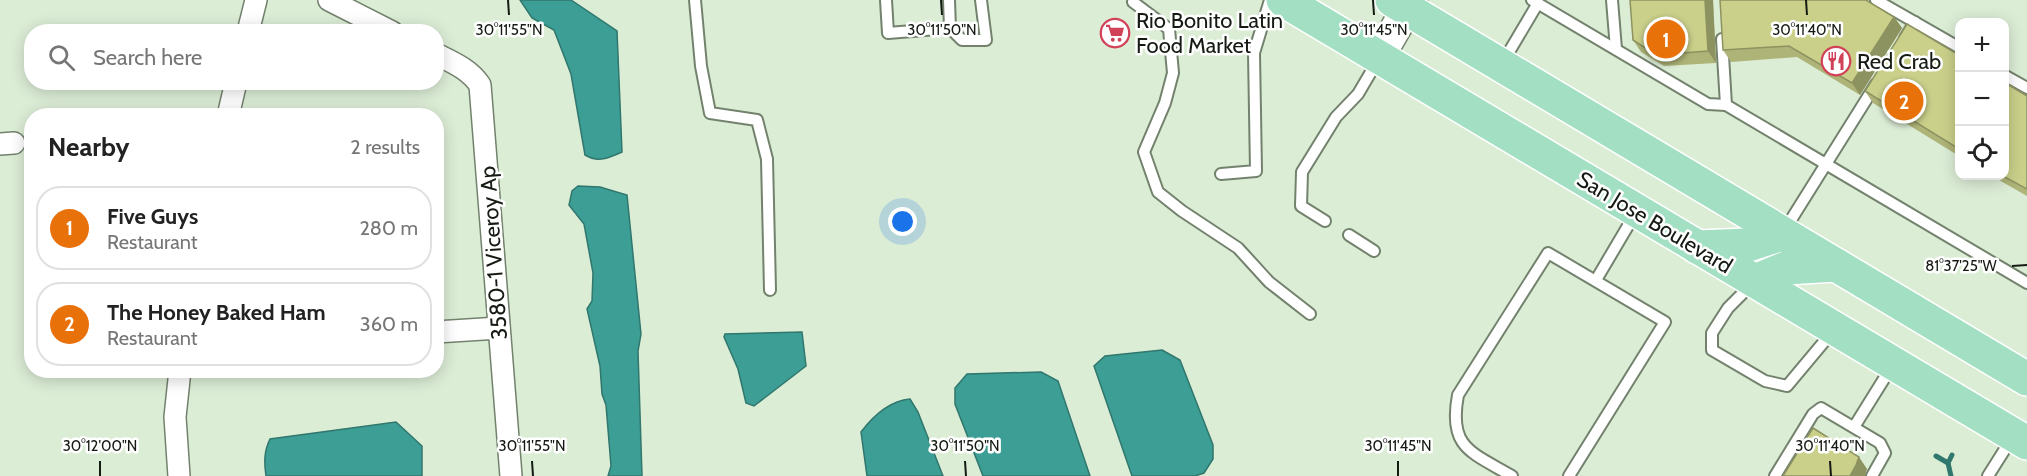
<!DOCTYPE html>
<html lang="en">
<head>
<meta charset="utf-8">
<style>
	body { margin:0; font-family:Cabin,sans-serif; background:#f6f6f6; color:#222 }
	.controls { position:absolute; right:18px; top:18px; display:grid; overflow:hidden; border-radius:12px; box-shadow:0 3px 15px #0003 }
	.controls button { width:54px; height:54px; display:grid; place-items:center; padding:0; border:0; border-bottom:2px solid #e0e0e0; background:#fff; color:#222; font:30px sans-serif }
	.you { position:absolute; left:903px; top:222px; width:21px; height:21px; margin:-15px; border:4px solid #fff; border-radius:50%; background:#1a73e8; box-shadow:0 0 0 9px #1a73e833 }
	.badge { display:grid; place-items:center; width:39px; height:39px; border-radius:50%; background:#ea580c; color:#fff; font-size:20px; font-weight:700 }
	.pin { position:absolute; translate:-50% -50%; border:3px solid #fff; box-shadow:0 2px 6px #0006 }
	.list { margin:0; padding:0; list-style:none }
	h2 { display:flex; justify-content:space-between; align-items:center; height:78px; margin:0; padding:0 24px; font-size:26px }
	h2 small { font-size:20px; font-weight:400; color:#767676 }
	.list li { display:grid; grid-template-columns:39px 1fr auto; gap:18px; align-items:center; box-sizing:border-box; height:84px; margin:0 12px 12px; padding:0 12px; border:2px solid #e0e0e0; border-radius:24px }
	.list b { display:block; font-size:22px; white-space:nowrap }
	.list p { margin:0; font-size:20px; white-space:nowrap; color:#767676 }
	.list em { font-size:20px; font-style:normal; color:#767676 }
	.icon { flex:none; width:33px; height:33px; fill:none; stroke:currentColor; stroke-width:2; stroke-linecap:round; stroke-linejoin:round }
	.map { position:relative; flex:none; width:2027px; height:476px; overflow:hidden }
	.search { position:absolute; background:#fff; box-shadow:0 3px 15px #0003; left:24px; top:24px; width:420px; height:66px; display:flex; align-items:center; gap:15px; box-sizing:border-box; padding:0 21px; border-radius:24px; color:#767676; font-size:22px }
	.panel { position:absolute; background:#fff; box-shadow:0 3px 15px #0003; left:24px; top:108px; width:420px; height:270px; border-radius:24px }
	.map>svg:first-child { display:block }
</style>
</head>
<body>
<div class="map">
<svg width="2027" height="476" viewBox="0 0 2027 476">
	<rect width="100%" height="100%" fill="#dcedd6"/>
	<g fill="#3c9e94" stroke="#30776d" stroke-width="1.5">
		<path d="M 520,0 L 571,0 L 617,31 L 622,152 C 609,158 598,163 585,155 L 571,74 L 554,30 L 532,18 Z"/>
		<polygon points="578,186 600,187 627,195 641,334 638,351 642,476 608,476 611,466 606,405 602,394 600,366 587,309 592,301 593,273 584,224 569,205 572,191"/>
		<polygon points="802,332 806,366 754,406 746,403 738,369 724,337 725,334"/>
		<polygon points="1162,350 1180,360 1213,445 1213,459 1204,473 1195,476 1132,476 1094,366 1105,356"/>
		<polygon points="1041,372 1058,381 1090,476 983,476 955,404 955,388 967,374"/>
		<path d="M 910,399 L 918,412 L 943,476 L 867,476 L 861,432 C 873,416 889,401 910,399 Z"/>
		<path d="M 396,422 L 422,446 L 422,476 L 266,476 C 264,462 264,451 270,439 Z"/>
	</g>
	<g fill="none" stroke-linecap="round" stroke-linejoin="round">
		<g stroke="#30776d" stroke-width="5">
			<polyline points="1936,456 1948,463 1951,476"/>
			<polyline points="1948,463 1952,455"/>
		</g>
		<g stroke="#73826d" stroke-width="14">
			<g id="lane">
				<polyline points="695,0 701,66 710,113 757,120 767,159 770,290"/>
				<polyline points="886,0 888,33 950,28"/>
				<polyline points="949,0 950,28 962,40 986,40 981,0"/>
				<polyline points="1532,0 1708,104 1726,105 2027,283"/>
				<polyline points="1612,0 1616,49"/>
				<polyline points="1876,0 1960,48"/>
				<polyline points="1133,2 1169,29 1173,73 1165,103 1144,152 1158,192 1182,211 1238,248 1269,282 1310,314"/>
				<polyline points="1905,38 1915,22"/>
				<polyline points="1722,39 1726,105"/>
				<polyline points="1503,62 1538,3"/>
				<polyline points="2004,75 2027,88"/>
				<polyline points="1221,174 1256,171 1254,53 1270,0"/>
				<polyline points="1325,221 1301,206 1302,172 1336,117 1358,94 1378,60"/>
				<polyline points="1784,231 1876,84"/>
				<polyline points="1349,235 1374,251"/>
				<polyline points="1596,280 1635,214"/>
				<polyline points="1752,284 1728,308 1712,333 1712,350 1765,381 1787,386 1833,331"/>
				<polyline points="1854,427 1892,366"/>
				<path d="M 1512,476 C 1471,452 1448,448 1458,395 L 1548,253 L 1665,322 L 1569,476"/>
				<polyline points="1775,476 1813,414 1821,408 1880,443 1885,453 1872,476"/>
				<polyline points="1988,476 2012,438"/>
			</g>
		</g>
		<g stroke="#73826d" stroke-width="24">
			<g id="street">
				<polyline points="329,0 392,32"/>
				<polyline points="248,32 256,0"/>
				<path d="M 436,54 C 454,63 469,69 480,85 L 511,476"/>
				<polyline points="228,116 236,82"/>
				<polyline points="0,144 14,143"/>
				<polyline points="436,332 499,328"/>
				<polyline points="179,476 175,417 180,370"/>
			</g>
		</g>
		<g stroke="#73826d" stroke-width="33">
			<polyline id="secondary" points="1379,57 1412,0"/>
		</g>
		<g stroke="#fff" stroke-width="36">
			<g id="primary">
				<polyline points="1283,0 2027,443"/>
				<polyline points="1392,0 2027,379"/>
				<polyline points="1697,247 1748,245 1782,234"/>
				<polyline points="1755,281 1786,268 1836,265"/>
			</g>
		</g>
		<use href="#lane" stroke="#fff" stroke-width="10"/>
		<use href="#street" stroke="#fff" stroke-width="21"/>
		<use href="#secondary" stroke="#fff" stroke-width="30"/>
		<use href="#primary" stroke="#a2dfc3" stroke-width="33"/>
	</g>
	<g fill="#aeb377">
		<polygon points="1630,0 1713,0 1716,63 1664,66 1641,52 1633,40"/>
		<polygon points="1894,17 1902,28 1860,95 1797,57 1731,62 1723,50"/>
		<polygon points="1959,55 1959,156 1873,103 1865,91"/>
		<polygon points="2027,96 2027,196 1992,176 2004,176"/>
	</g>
	<g fill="#8d9261">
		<polygon points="1705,0 1713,0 1716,63 1708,51"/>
		<polygon points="1894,17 1902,28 1860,95 1852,83"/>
		<polygon points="1859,457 1867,469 1865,476 1850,476"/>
	</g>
	<g fill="#cad08a" stroke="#8d9261" stroke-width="1.5">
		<polygon points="1630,0 1705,0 1708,51 1656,55 1633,40"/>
		<polygon points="1720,0 1866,0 1894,17 1852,83 1789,46 1723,50"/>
		<polygon points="1907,24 1959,55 1959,149 1865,91"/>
		<polygon points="2004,82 2027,96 2027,189 2003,176 2004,176"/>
		<polygon points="1813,428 1859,457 1856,465 1850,476 1783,476"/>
	</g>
	<path fill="none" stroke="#151b13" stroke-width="2" d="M 508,0 L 509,15M 941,0 L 942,15M 1373,0 L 1374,15M 1806,0 L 1807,15M 2012,266 L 2027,265M 100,461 L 100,476M 532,461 L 533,476M 965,461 L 966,476M 1398,461 L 1398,476M 1830,461 L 1831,476"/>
	<defs>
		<g id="supermarket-ring" transform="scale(1.5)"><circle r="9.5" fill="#fff" stroke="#d14157" stroke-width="1.5"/><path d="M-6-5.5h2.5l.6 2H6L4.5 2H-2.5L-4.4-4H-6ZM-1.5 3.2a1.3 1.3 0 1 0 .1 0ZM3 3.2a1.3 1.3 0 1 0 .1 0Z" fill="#d14157"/></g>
		<g id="restaurant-ring" transform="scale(1.5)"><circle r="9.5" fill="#fff" stroke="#d14157" stroke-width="1.5"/><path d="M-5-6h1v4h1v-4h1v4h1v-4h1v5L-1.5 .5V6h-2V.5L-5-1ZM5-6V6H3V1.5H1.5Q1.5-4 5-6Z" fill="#d14157"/></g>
	</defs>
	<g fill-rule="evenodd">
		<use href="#supermarket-ring" x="1115" y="33"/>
		<use href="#restaurant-ring" x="1836" y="61"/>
	</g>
	<g text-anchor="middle" stroke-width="5" stroke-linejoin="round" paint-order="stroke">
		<g font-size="22" fill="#151b13" stroke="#fff" text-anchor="start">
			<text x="1136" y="28">Rio Bonito Latin<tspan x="1136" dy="25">Food Market</tspan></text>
			<text x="1857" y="69">Red Crab</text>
		</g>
		<g font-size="22" fill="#151b13" stroke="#fff">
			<text transform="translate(1655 222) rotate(31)" y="8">San Jose Boulevard</text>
			<text transform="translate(493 253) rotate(-94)" y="8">3580-1 Viceroy Ap</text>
		</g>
	</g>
	<g font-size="15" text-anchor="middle" fill="#151b13" stroke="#fff" stroke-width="5" stroke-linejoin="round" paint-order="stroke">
		<text x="509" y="35">30°11'55"N</text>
		<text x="942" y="35">30°11'50"N</text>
		<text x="1374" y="35">30°11'45"N</text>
		<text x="1807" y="35">30°11'40"N</text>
		<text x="1961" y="271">81°37'25"W</text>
		<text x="100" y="451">30°12'00"N</text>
		<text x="532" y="451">30°11'55"N</text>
		<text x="965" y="451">30°11'50"N</text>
		<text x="1398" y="451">30°11'45"N</text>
		<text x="1830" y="451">30°11'40"N</text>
	</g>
</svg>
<div class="controls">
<button>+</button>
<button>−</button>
<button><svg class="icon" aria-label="locate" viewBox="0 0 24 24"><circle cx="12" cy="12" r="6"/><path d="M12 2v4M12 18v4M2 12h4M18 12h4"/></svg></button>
</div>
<div class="you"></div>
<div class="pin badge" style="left:1666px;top:39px;background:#e8710a">1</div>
<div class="pin badge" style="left:1904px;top:101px;background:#e8710a">2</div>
<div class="search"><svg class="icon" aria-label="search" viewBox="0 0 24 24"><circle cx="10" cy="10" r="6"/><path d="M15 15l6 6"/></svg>Search here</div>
<section class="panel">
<h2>Nearby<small>2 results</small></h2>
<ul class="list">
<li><span class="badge" style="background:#e8710a">1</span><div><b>Five Guys</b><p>Restaurant</p></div><em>280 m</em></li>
<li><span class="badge" style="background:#e8710a">2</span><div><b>The Honey Baked Ham</b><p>Restaurant</p></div><em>360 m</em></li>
</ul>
</section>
</div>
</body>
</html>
